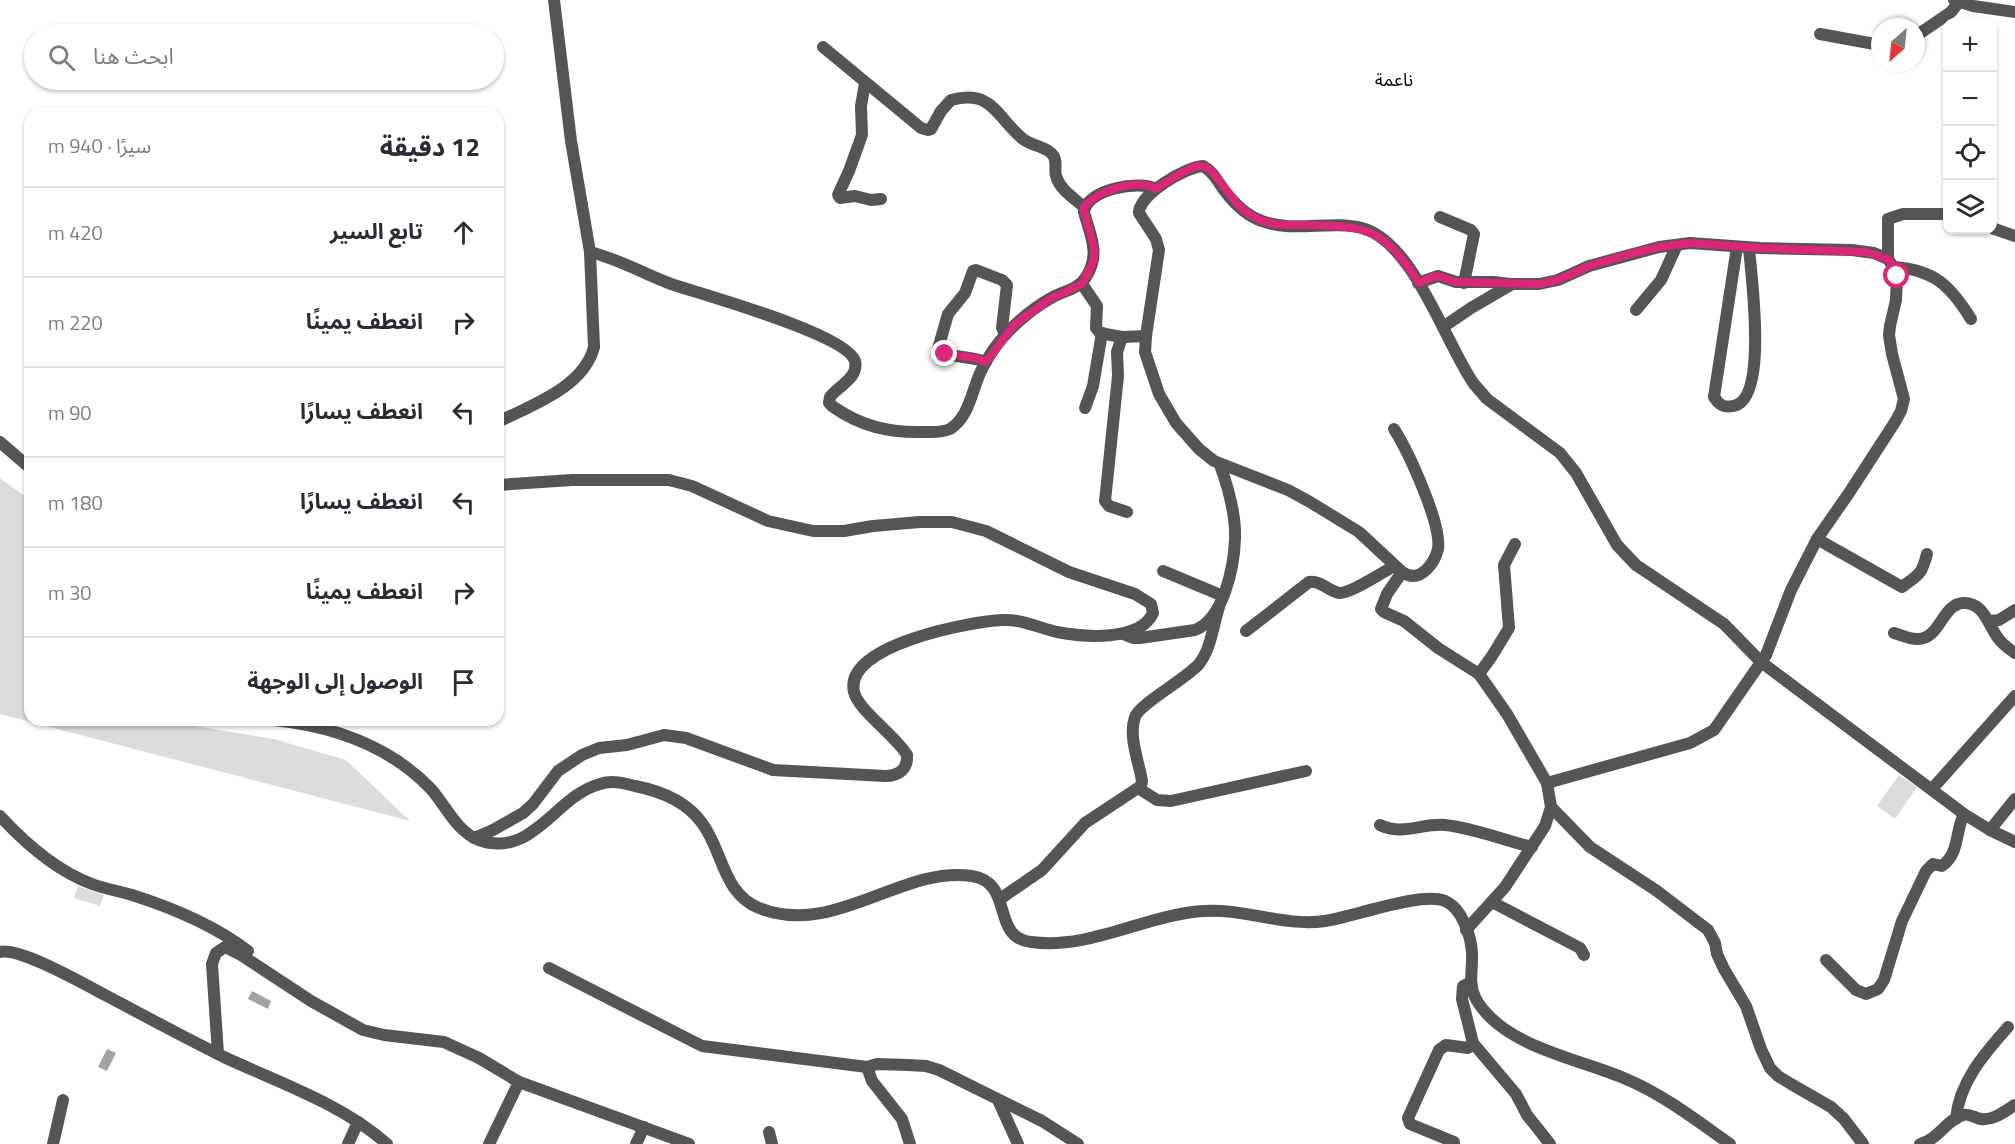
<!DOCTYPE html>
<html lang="ar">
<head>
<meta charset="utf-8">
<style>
	body { margin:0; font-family:"Titillium Web","Noto Sans Arabic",sans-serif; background:#f7f7f7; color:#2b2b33; direction:rtl }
	.controls { position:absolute; right:18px; top:18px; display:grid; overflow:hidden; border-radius:12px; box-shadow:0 2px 4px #0004 }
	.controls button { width:54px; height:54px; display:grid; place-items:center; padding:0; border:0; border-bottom:2px solid #e1e1e2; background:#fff; color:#2b2b33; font:30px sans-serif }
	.compass { position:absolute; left:1871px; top:18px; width:54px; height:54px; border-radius:50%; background:#fff; box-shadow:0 2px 4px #0004; rotate:207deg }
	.stop { position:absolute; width:18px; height:18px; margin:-14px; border:4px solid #db2777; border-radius:50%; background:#fff }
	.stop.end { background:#db2777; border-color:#fff; box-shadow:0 2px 6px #0008 }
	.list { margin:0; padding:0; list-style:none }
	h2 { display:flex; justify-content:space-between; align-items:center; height:78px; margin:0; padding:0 24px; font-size:26px }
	h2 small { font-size:20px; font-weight:400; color:#7c7c81 }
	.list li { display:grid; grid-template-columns:39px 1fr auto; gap:18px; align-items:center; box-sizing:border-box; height:90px; padding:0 24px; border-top:2px solid #e1e1e2 }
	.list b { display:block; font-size:22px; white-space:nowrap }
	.list em { font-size:20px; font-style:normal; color:#7c7c81 }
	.icon { flex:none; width:33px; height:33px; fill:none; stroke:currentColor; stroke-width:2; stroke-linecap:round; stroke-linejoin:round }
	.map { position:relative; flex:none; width:2015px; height:1144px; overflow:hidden; direction:ltr }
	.search { position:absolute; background:#fff; box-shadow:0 2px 4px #0004; left:24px; top:24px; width:480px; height:66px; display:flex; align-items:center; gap:15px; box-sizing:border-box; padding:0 21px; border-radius:33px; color:#7c7c81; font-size:22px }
	.panel { position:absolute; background:#fff; box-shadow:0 2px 4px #0004; left:24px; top:108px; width:480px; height:618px; border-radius:18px; direction:rtl }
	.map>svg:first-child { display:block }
</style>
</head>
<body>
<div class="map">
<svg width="2015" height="1144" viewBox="0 0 2015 1144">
	<rect width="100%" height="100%" fill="#fff"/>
	<g fill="#dcdcdc">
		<polygon points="0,478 30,500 30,720 170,720 171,722 274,739 346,760 410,821 0,714"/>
		<polygon points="1899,775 1917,787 1895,819 1877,806"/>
		<polygon points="78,886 104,895 100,906 74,898"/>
	</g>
	<g fill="#a3a3a3">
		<polygon points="252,991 271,1001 268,1009 248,999"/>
		<polygon points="107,1049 116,1053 107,1071 98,1067"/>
	</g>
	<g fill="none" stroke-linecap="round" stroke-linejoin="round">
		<g stroke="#555" stroke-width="12">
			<polyline points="1954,0 1973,6 2015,12"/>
			<polyline points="1820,34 1880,45"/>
			<polyline points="1916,36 1951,12 1959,2"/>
			<path d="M 823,47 L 921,128 L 928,130 L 931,129 L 941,111 L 951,100 C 993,89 996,117 1023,139 C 1032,146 1045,146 1052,154 C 1058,160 1054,169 1056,176 C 1060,190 1074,198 1084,207"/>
			<polyline points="865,83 861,106 862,135 849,171 838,195 840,198 855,196 871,200 881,199"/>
			<polyline points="1440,217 1471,230 1474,234 1464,283"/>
			<polyline points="1992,228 2015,236"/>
			<path d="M 1737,247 L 1714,397 C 1719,405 1724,408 1733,406 C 1769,401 1751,275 1749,248"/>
			<path d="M 590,252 C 619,259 644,274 671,284 C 701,294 847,334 855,361 C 859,378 838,386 830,397 L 829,403 L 832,406 C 860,426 889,433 923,432 C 931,432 942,433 950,429 C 970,417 972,388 982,369 C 988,357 996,345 1005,335 C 1018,321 1035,307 1051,298 C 1063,291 1079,289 1086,277 C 1101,254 1090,235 1084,212 C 1087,189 1139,180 1156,189"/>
			<polyline points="1888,259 1888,219 1903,214 1948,214"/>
			<path d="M 1894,267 C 1934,270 1950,285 1971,319"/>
			<polyline points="1418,283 1438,276 1456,282 1493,282 1511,284"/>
			<polyline points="1082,284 1097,306 1096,328 1100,333 1122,337 1146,336"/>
			<polyline points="1636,310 1661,280 1677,245"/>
			<polyline points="1122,337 1117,352 1118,376 1105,501 1109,506 1127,512"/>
			<path d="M 986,362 C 972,356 946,358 938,349 L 948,314 L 965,293 L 973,271 L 976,270 L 1002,280 L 1007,285 L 1002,328 L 1005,335"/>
			<polyline points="1085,408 1093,386 1102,333"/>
			<path d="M 498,422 C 532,405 584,387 594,347 L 590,252 L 571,141 L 554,0"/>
			<path d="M 1394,429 C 1408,451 1442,524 1438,549 C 1436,557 1432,564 1427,569 C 1419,577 1411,578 1402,572 L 1359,532 L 1310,502 L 1288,490 L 1214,461 L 1199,449 L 1176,423 L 1159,394 L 1145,352 L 1146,336 L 1159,250 L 1156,239 L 1139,213 C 1139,194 1186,167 1203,166 C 1214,172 1217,181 1224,190 C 1233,202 1247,216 1262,221 C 1293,233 1330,220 1362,228 C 1414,242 1445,343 1474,384 L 1487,399 L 1560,453 L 1576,473 L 1617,545 L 1636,565 L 1724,624 L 1761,662 L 1964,814 L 1990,830 L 2015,842"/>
			<polyline points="0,442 30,468"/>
			<path d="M 1817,539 L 1902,587 C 1919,574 1921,576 1927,554"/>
			<polyline points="1163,571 1223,596"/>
			<polyline points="1402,572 1387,594 1381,609 1384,612 1404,621 1438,648 1479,674 1507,714 1547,783 1690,743 1714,730 1766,655 1791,590 1817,539 1849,493 1895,422 1901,411 1904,399 1892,354 1889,335 1890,326 1896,300 1897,276 1896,271 1888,259 1874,253 1852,250 1760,248 1690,243 1659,247 1589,266 1558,280 1539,284 1512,284 1471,308 1443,327"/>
			<polyline points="1989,621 1999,620 2015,610"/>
			<path d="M 1246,631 L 1309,582 C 1321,580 1328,591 1339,593 C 1350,594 1383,572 1394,566"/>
			<path d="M 1894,633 C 1901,635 1909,639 1917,639 C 1940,640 1942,604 1963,603 C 1984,602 1988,625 1998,638 C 2002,644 2009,649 2015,653"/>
			<path d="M 1123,634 L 1133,638 L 1140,638 L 1195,630 C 1224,619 1234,566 1235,539 C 1236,515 1228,487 1220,465"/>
			<polyline points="1479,674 1492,656 1509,628 1504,565 1515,544"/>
			<path d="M 274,720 C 332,726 390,746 431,789 C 446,806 457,832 479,840 C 533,859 555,796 600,784 C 612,780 624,783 635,786 C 661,791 686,801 702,823 C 723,851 723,894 759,908 C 835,938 902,865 972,876 C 1015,883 990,937 1031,942 C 1091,950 1145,915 1203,911 C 1244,908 1284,927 1325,921 C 1353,917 1423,891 1445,901 C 1462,908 1471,936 1472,953 C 1473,968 1468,983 1475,997 C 1478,1004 1485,1012 1491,1018 C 1524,1050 1584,1061 1626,1079 C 1664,1095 1696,1120 1730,1144"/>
			<polyline points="1138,788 1157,800 1171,801 1306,771"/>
			<polyline points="1932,789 2015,696"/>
			<polyline points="1551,807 1590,847 1657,891 1708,930 1715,943 1717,954 1724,969 1746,1006 1761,1049 1770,1068 1778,1076 1791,1084 1831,1107 1844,1119 1863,1144"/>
			<path d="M 0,816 C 25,843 57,871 92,884 C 105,889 119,891 132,895 C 173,908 214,925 248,951"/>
			<path d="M 1380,825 C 1403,836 1422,823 1445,825 C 1474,828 1503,840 1532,847"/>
			<polyline points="1990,830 2015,799"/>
			<path d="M 474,838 L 493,830 L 523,813 L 533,804 L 558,771 L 582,755 L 599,748 L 627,745 L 664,735 L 686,738 L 773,770 L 885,776 C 899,776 908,769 907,755 C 896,736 858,710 854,692 C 843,645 972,621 1003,620 C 1022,619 1039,628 1057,632 C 1083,637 1140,642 1153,613 L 1151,604 L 1135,594 L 1069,572 L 986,531 L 952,522 L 920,522 L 873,526 L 844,531 L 813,531 L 768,521 L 692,486 L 669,480 L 572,480 L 498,485"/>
			<path d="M 1000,899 L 1042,870 L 1085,823 L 1141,786 L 1142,781 C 1139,762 1128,736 1135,717 C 1139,704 1186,679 1199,664 C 1211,649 1213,626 1219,607"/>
			<polyline points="1492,902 1580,948 1584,955"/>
			<polyline points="1466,930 1505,887 1545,826 1551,807 1547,783"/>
			<path d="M 0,952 C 20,947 84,984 105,995 C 145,1016 185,1038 226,1058 C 280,1083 342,1104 387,1144"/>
			<path d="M 1826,960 L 1856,990 L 1866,994 L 1878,989 L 1884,980 L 1902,921 L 1926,871 L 1933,864 L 1942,866 C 1960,853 1955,831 1964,814"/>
			<polyline points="549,968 702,1046 867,1067 877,1064 908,1065 926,1066 939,1070 1042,1121 1078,1144"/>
			<polyline points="1473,1043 1516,1094 1527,1115 1550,1144"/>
			<polyline points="218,1054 212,964 216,953 225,947 241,955 311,1001 363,1030 384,1035 444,1042 479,1058 519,1082 689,1144"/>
			<polyline points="867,1067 872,1081 902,1119 910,1144"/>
			<polyline points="998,1100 1018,1144"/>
			<path d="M 1956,1119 C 1959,1082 1985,1053 2008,1027"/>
			<polyline points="769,1132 772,1144"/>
			<polyline points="1454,1142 1410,1124 1408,1118 1439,1050 1446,1045 1468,1048 1473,1043 1462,999 1463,986 1471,982"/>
			<polyline points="53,1144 63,1100"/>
			<polyline points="348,1144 358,1122"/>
			<polyline points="489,1144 519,1082"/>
			<polyline points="636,1144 644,1127"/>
			<path d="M 1920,1144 C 1938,1140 1946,1120 1963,1115 C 1969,1113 1975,1118 1981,1119 C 1993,1121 2005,1111 2015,1105"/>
		</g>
	</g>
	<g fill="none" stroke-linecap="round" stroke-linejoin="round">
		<path stroke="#db2777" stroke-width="8" d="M 945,354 L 976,358 L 986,362 L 1014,325 L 1050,299 L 1082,284 L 1086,277 L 1094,260 L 1094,247 L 1084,212 L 1084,207 C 1099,190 1135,178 1156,189 C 1166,182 1188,167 1200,166 C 1205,166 1209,169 1212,172 C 1229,190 1234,209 1260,220 C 1274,226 1290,225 1305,225 C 1368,226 1383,228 1419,283 L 1432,277 L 1438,276 L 1456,282 L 1539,284 L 1558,280 L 1589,266 L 1630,254 L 1659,247 L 1690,243 L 1760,248 L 1865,252 L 1888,259 L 1896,271 L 1897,276"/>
	</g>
	<g text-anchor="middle" stroke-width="4.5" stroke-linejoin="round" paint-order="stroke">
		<g font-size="18" fill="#000" stroke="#fff">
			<text x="1394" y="86">ناعمة</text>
		</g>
	</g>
</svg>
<div class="controls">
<button>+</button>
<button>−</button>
<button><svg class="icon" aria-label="locate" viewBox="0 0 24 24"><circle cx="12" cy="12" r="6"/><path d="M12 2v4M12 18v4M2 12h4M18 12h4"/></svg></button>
<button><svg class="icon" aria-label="layers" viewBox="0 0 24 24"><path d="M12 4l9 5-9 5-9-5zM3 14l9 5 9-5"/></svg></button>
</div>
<svg class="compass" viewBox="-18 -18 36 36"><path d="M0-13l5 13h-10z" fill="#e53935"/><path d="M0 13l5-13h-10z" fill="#7c7c81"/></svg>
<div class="stop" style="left:1897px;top:276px"></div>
<div class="stop end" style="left:945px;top:354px"></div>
<div class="search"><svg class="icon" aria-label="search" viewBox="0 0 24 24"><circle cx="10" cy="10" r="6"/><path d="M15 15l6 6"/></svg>ابحث هنا</div>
<section class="panel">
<h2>12 دقيقة<small>سيرًا · 940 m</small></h2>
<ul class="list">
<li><svg class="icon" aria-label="ahead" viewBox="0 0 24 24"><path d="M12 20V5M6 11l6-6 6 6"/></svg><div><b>تابع السير</b></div><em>420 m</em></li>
<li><svg class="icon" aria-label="right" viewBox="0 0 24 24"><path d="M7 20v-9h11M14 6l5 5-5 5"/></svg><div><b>انعطف يمينًا</b></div><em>220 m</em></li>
<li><svg class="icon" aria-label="left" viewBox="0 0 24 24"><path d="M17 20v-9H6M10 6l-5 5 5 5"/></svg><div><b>انعطف يسارًا</b></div><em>90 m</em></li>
<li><svg class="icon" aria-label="left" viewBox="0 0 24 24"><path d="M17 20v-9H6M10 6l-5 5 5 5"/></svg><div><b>انعطف يسارًا</b></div><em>180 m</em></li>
<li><svg class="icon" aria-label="right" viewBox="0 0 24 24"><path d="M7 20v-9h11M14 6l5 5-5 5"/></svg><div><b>انعطف يمينًا</b></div><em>30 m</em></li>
<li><svg class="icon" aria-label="arrive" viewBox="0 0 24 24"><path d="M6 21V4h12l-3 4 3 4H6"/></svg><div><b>الوصول إلى الوجهة</b></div></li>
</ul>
</section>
</div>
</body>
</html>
